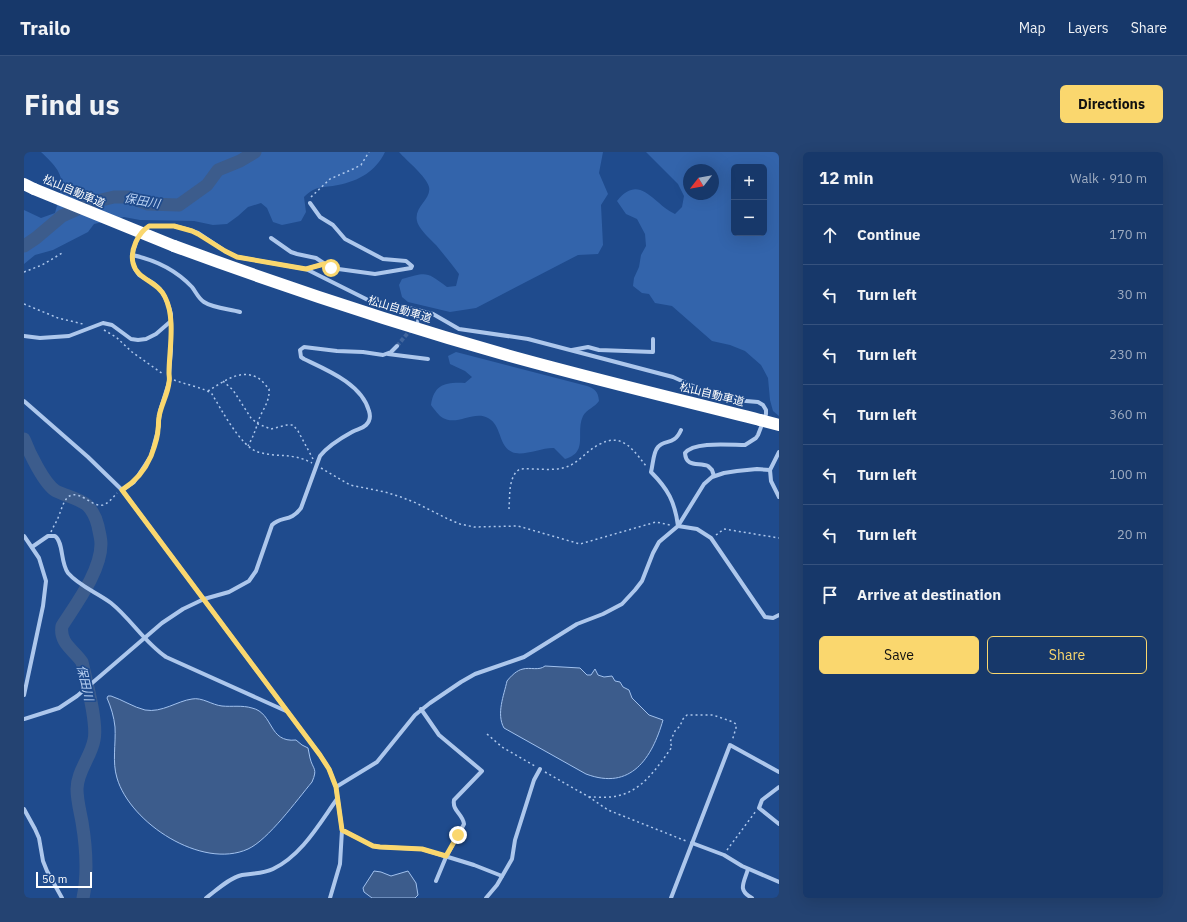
<!DOCTYPE html>
<html lang="en">
<head>
<meta charset="utf-8">
<style>
	body { margin:0; font-family:"IBM Plex Sans","Noto Sans JP",sans-serif; background:#244372; color:#f1f3f6 }
	.controls { position:absolute; right:12px; top:12px; display:grid; overflow:hidden; border-radius:6px; box-shadow:0 4px 16px #0002 }
	.controls button { width:36px; height:36px; display:grid; place-items:center; padding:0; border:0; border-bottom:1px solid #36527e; background:#17386a; color:#f1f3f6; font:20px sans-serif }
	.compass { position:absolute; left:659px; top:12px; width:36px; height:36px; border-radius:50%; background:#17386a; box-shadow:0 4px 16px #0002; rotate:239deg }
	.scale { position:absolute; left:12px; bottom:10px; width:56px; box-sizing:border-box; padding-left:4px; border:2px solid #fff; border-top:0; font-size:11px; line-height:14px; white-space:nowrap; color:#fff; -webkit-text-stroke:3px #1f4b8d; paint-order:stroke }
	.stop { position:absolute; width:12px; height:12px; margin:-9px; border:3px solid #fad76e; border-radius:50%; background:#fff }
	.stop.end { background:#fad76e; border-color:#fff; box-shadow:0 1px 4px #0008 }
	.list { margin:0; padding:0; list-style:none }
	h2 { display:flex; justify-content:space-between; align-items:center; height:52px; margin:0; padding:0 16px; font-size:17px }
	h2 small { font-size:13px; font-weight:400; color:#9eacc1 }
	.list li { display:grid; grid-template-columns:26px 1fr auto; gap:12px; align-items:center; box-sizing:border-box; height:60px; padding:0 16px; border-top:1px solid #36527e }
	.list b { display:block; font-size:15px; white-space:nowrap }
	.list em { font-size:13px; font-style:normal; color:#9eacc1 }
	.actions { display:flex; gap:8px; padding:12px 16px }
	.actions a { flex:1; padding:9px 0; border:1px solid #fad76e; border-radius:6px; text-align:center; font-size:14px; color:#fad76e }
	.actions .main { background:#fad76e; color:#111 }
	.icon { flex:none; width:22px; height:22px; fill:none; stroke:currentColor; stroke-width:2; stroke-linecap:round; stroke-linejoin:round }
	.map { position:relative; flex:none; width:755px; height:746px; overflow:hidden; border-radius:6px }
	header { display:flex; align-items:center; gap:24px; box-sizing:border-box; height:56px; padding:0 20px; background:#17386a; border-bottom:1px solid #36527e }
	header strong { font-size:19px }
	nav { display:flex; gap:22px; margin-inline-start:auto; font-size:14px }
	.intro { display:flex; align-items:center; justify-content:space-between; box-sizing:border-box; height:96px; padding:0 24px }
	h1 { margin:0; font-size:28px }
	.button { padding:10px 18px; border-radius:6px; background:#fad76e; color:#111; font-size:14px; font-weight:700 }
	main { display:flex; gap:24px; padding:0 24px }
	aside { flex:1; background:#17386a; border-radius:6px; box-shadow:0 4px 16px #0002 }
	.map>svg:first-child { display:block }
</style>
</head>
<body>
<header>
<strong>Trailo</strong>
<nav><a>Map</a><a>Layers</a><a>Share</a></nav>
</header>
<div class="intro"><h1>Find us</h1><a class="button">Directions</a></div>
<main>
<div class="map">
<svg width="755" height="746" viewBox="0 0 755 746">
	<rect width="100%" height="100%" fill="#1f4b8d"/>
	<g fill="#3364ab" fill-rule="evenodd">
		<path d="M 17,0 L 361,0 C 352,19 335,29 314,33 C 299,36 292,33 280,45 L 282,60 L 277,69 L 258,73 L 249,70 L 243,56 L 237,51 L 224,55 L 214,64 L 203,72 L 189,73 L 170,69 L 116,68 L 100,65 L 70,72 L 64,80 L 29,98 L 11,103 L 0,112 L 0,58 L 17,66 L 31,61 C 40,29 43,24 17,0 Z"/>
		<path d="M 375,0 L 579,0 L 575,21 L 584,42 L 577,53 L 579,93 L 574,102 L 554,103 L 452,156 L 426,160 L 384,150 L 378,145 L 375,133 L 378,127 C 403,120 402,119 423,135 L 432,134 L 435,122 C 428,112 420,103 412,93 C 406,87 398,80 394,72 C 387,56 408,48 405,35 C 403,25 382,8 375,0 Z"/>
		<path d="M 622,0 L 755,0 L 755,264 L 749,259 L 746,248 L 744,226 L 737,213 L 721,199 L 706,193 L 688,189 L 648,154 L 631,151 L 625,142 L 618,141 L 609,134 L 610,126 L 615,115 L 617,103 L 622,94 L 621,82 L 613,67 L 602,62 L 593,49 C 616,20 630,53 651,62 L 658,55 L 660,44 L 654,32 ZM 710,15 L 740,15 L 740,81 L 710,81 ZM 665,18 L 689,18 L 689,42 L 665,42 Z"/>
		<path d="M 432,200 L 563,234 C 571,237 574,239 575,249 C 571,255 563,257 559,264 C 551,281 565,300 541,307 L 530,296 C 519,295 499,305 488,300 C 474,294 478,273 464,266 C 450,258 433,274 419,266 C 415,264 410,257 407,253 C 410,232 422,230 441,231 L 448,225 L 441,219 L 426,212 L 424,204 Z"/>
	</g>
	<g fill="#3c5c8c" stroke="#a1c1ee">
		<path d="M 521,514 L 556,516 L 563,523 L 567,523 L 571,517 L 574,523 L 580,525 L 588,524 L 591,529 L 596,530 L 599,535 L 605,538 L 608,546 L 625,563 L 639,568 C 628,606 607,639 562,622 L 480,576 C 472,562 480,543 483,529 C 487,524 493,518 499,517 C 506,515 515,519 521,514 Z"/>
		<path d="M 84,544 L 87,544 C 99,548 109,555 121,558 C 138,561 153,549 168,547 C 178,545 188,553 198,554 C 208,555 218,553 228,556 C 250,561 244,591 272,588 L 278,593 L 284,596 C 285,599 285,603 286,606 C 289,618 294,616 288,630 C 273,648 244,688 224,697 C 178,718 106,671 93,626 C 88,610 92,592 91,575 C 90,565 87,555 83,546 Z"/>
		<polygon points="350,719 357,720 367,724 384,719 392,731 394,743 391,746 348,746 340,740 339,736"/>
	</g>
	<g fill="none" stroke-linecap="round" stroke-linejoin="round">
		<g stroke="#3c5c8c" stroke-width="13">
			<polyline points="0,94 12,86 38,64 69,50 90,45 104,45 124,52 155,53 183,33 194,18 216,9 231,0"/>
			<path d="M 0,287 C 5,300 20,332 32,339 C 42,344 54,346 63,353 C 69,359 72,366 74,374 C 75,380 77,386 77,392 C 77,419 52,452 38,474 C 35,491 50,498 58,510 C 62,528 74,571 70,588 C 67,605 53,619 53,637 C 53,648 56,659 58,670 C 62,694 64,722 59,746"/>
		</g>
		<polyline stroke="#41669e" stroke-width="4" stroke-dasharray="4 2" stroke-linecap="butt" points="373,194 388,176"/>
		<g stroke="#adc7ec" stroke-width="1.5" stroke-dasharray="2 3" stroke-linecap="butt">
			<polyline points="287,45 306,27 329,17 337,13 345,0"/>
			<polyline points="0,120 18,113 40,100"/>
			<polyline points="0,152 34,166 59,172"/>
			<polyline points="80,178 92,185 108,200 139,222"/>
			<path d="M 150,228 C 160,232 181,236 188,242 C 197,257 217,295 234,300 C 254,306 267,300 288,311"/>
			<polyline points="199,229 209,238 227,266 234,272 247,277 263,273 269,273 274,279 289,307"/>
			<path d="M 184,239 C 199,230 216,216 234,226 C 238,228 242,234 245,237 C 246,249 239,257 235,267 C 232,277 229,285 224,294"/>
			<polyline points="297,316 326,333 361,340 377,345 392,351 424,367 436,372 450,375 494,374 556,392 632,370 646,373"/>
			<path d="M 485,357 C 486,344 484,324 496,317 C 512,316 531,320 545,314 C 552,311 559,304 565,299 C 593,278 604,290 622,314"/>
			<path d="M 27,380 C 29,375 32,371 34,366 C 40,351 42,335 62,347 C 67,350 72,354 79,353 C 85,351 89,345 93,341"/>
			<polyline points="692,383 700,377 755,386"/>
			<polyline points="463,582 478,595 511,614"/>
			<polyline points="521,620 565,645 584,658 662,689"/>
			<path d="M 565,645 C 574,645 584,646 593,644 C 619,639 634,614 648,595 L 646,590 L 651,579 L 656,574 L 659,567 L 663,563 L 689,563 L 709,570 L 712,572 L 712,576 L 708,589"/>
			<polyline points="703,698 732,659"/>
		</g>
		<g stroke="#adc7ec" stroke-width="4">
			<polyline points="247,86 267,100 273,102 292,106 307,116 351,122 387,116 388,114 382,109 359,107 321,87 309,73 296,65 286,51"/>
			<path d="M 108,103 C 132,108 151,117 168,135 C 172,140 174,146 180,150 C 189,156 205,157 216,160"/>
			<polyline points="282,117 300,112"/>
			<polyline points="394,169 398,159"/>
			<polyline points="0,184 16,186 45,184 79,171 88,173 107,187 114,188 122,187 132,182 147,169"/>
			<polyline points="548,198 564,195 575,198 629,200 629,187"/>
			<polyline points="364,202 404,207"/>
			<polyline points="0,249 64,305 98,338 296,603 305,617 312,635 318,678 316,712 306,746"/>
			<polyline points="746,318 747,329 755,345"/>
			<path d="M 98,338 L 110,330 L 127,304 L 134,278 L 136,259 L 145,230 L 145,222 L 147,198 L 147,162 L 145,155 L 141,145 L 136,137 L 129,131 L 115,123 L 111,117 L 109,110 L 108,103 L 113,87 L 125,74 L 150,74 L 162,77 L 174,81 L 201,99 L 213,105 L 282,117 L 348,150 L 362,154 L 381,155 L 409,162 L 435,177 L 504,187 L 649,225 L 698,247 L 734,250 L 739,253 L 742,258 L 742,262 L 734,283 L 732,286 L 721,293 C 707,293 670,289 661,301 C 662,316 675,310 684,314 L 688,318 L 690,324"/>
			<polyline points="654,374 673,377 687,386 741,465 749,466 755,463"/>
			<path d="M 654,374 C 651,350 644,337 627,320 C 629,313 629,300 634,295 C 641,287 650,294 657,278"/>
			<polyline points="0,384 15,406 22,429 19,454 0,543"/>
			<path d="M 8,395 L 24,384 L 31,384 C 40,391 36,410 44,421 C 55,434 74,441 87,451 C 107,467 120,490 142,505 L 262,559"/>
			<path d="M 397,557 L 415,583 L 458,619 L 430,648 C 428,659 439,662 440,672 L 422,705 L 412,729"/>
			<path d="M 0,567 L 35,556 L 53,544 L 138,471 L 159,457 L 180,447 L 205,440 L 225,429 L 232,419 L 248,373 C 257,364 267,370 277,356 L 296,304 C 304,294 317,286 328,280 C 333,277 338,277 342,273 C 346,269 347,265 345,259 C 338,232 303,218 280,207 L 277,205 L 276,198 L 280,195 L 313,199 L 339,200 L 359,203 L 367,200 L 373,194"/>
			<polyline points="312,635 353,610 391,563 406,551 437,530 451,522 500,505 553,472 579,462 598,452 611,438 618,429 629,401 635,390 654,374 680,332 688,325 700,321 713,319 733,317 746,318 755,300"/>
			<polyline points="755,635 738,648 735,656 755,672"/>
			<polyline points="0,657 11,677 15,686 19,709 23,719 38,746"/>
			<polyline points="318,678 349,694 356,695 398,697 450,713 478,724"/>
			<polyline points="668,691 700,703 718,714 755,730"/>
			<path d="M 724,717 C 720,731 713,738 728,746"/>
			<path d="M 182,746 C 193,738 205,726 218,723 C 228,721 239,722 249,717 C 278,703 295,672 313,647"/>
			<polyline points="462,746 473,733 488,707 491,688 510,628 516,617"/>
			<polyline points="647,746 706,593 755,620"/>
		</g>
		<g stroke="#fff" stroke-width="12">
			<polyline points="0,32 10,37"/>
			<path d="M 150,94 C 261,135 373,172 486,204 C 569,227 653,247 736,268"/>
		</g>
		<g stroke="#fff" stroke-width="12">
			<polyline points="10,37 150,94"/>
			<polyline points="736,268 755,273"/>
		</g>
	</g>
	<g fill="none" stroke-linecap="round" stroke-linejoin="round">
		<path stroke="#fad76e" stroke-width="5" d="M 307,116 L 300,112 L 282,117 L 213,105 L 201,99 L 174,82 L 168,79 L 150,74 L 125,74 C 114,81 106,98 109,111 C 113,128 134,129 141,145 C 152,167 145,198 145,221 C 145,224 146,227 145,230 C 144,242 137,253 135,265 C 134,269 135,273 134,277 C 134,286 130,296 127,304 C 121,318 111,330 98,338 L 296,603 L 305,617 L 312,635 L 318,678 L 349,694 L 356,695 L 398,697 L 422,704 L 434,683"/>
	</g>
	<g text-anchor="middle" stroke-width="3.5" stroke-linejoin="round" paint-order="stroke">
		<g font-size="11" fill="#fff" stroke="#1f4b8d">
			<text transform="translate(50 39) rotate(23)" y="4">松山自動車道</text>
			<text transform="translate(376 157) rotate(17)" y="4">松山自動車道</text>
			<text transform="translate(688 242) rotate(14)" y="4">松山自動車道</text>
		</g>
		<g font-size="12" font-style="italic" fill="#b9d1f3" stroke="#1f4b8d">
			<text transform="translate(118 49) rotate(10)" y="4">保田川</text>
			<text transform="translate(61 531) rotate(77)" y="4">保田川</text>
		</g>
	</g>
</svg>
<div class="controls">
<button>+</button>
<button>−</button>
</div>
<svg class="compass" viewBox="-18 -18 36 36"><path d="M0-13l5 13h-10z" fill="#e53935"/><path d="M0 13l5-13h-10z" fill="#9eacc1"/></svg>
<div class="scale">50 m</div>
<div class="stop" style="left:307px;top:116px"></div>
<div class="stop end" style="left:434px;top:683px"></div>
</div>
<aside>
<h2>12 min<small>Walk · 910 m</small></h2>
<ul class="list">
<li><svg class="icon" aria-label="ahead" viewBox="0 0 24 24"><path d="M12 20V5M6 11l6-6 6 6"/></svg><div><b>Continue</b></div><em>170 m</em></li>
<li><svg class="icon" aria-label="left" viewBox="0 0 24 24"><path d="M17 20v-9H6M10 6l-5 5 5 5"/></svg><div><b>Turn left</b></div><em>30 m</em></li>
<li><svg class="icon" aria-label="left" viewBox="0 0 24 24"><path d="M17 20v-9H6M10 6l-5 5 5 5"/></svg><div><b>Turn left</b></div><em>230 m</em></li>
<li><svg class="icon" aria-label="left" viewBox="0 0 24 24"><path d="M17 20v-9H6M10 6l-5 5 5 5"/></svg><div><b>Turn left</b></div><em>360 m</em></li>
<li><svg class="icon" aria-label="left" viewBox="0 0 24 24"><path d="M17 20v-9H6M10 6l-5 5 5 5"/></svg><div><b>Turn left</b></div><em>100 m</em></li>
<li><svg class="icon" aria-label="left" viewBox="0 0 24 24"><path d="M17 20v-9H6M10 6l-5 5 5 5"/></svg><div><b>Turn left</b></div><em>20 m</em></li>
<li><svg class="icon" aria-label="arrive" viewBox="0 0 24 24"><path d="M6 21V4h12l-3 4 3 4H6"/></svg><div><b>Arrive at destination</b></div></li>
</ul>
<div class="actions"><a class="main">Save</a><a>Share</a></div>
</aside>
</main>
</body>
</html>
